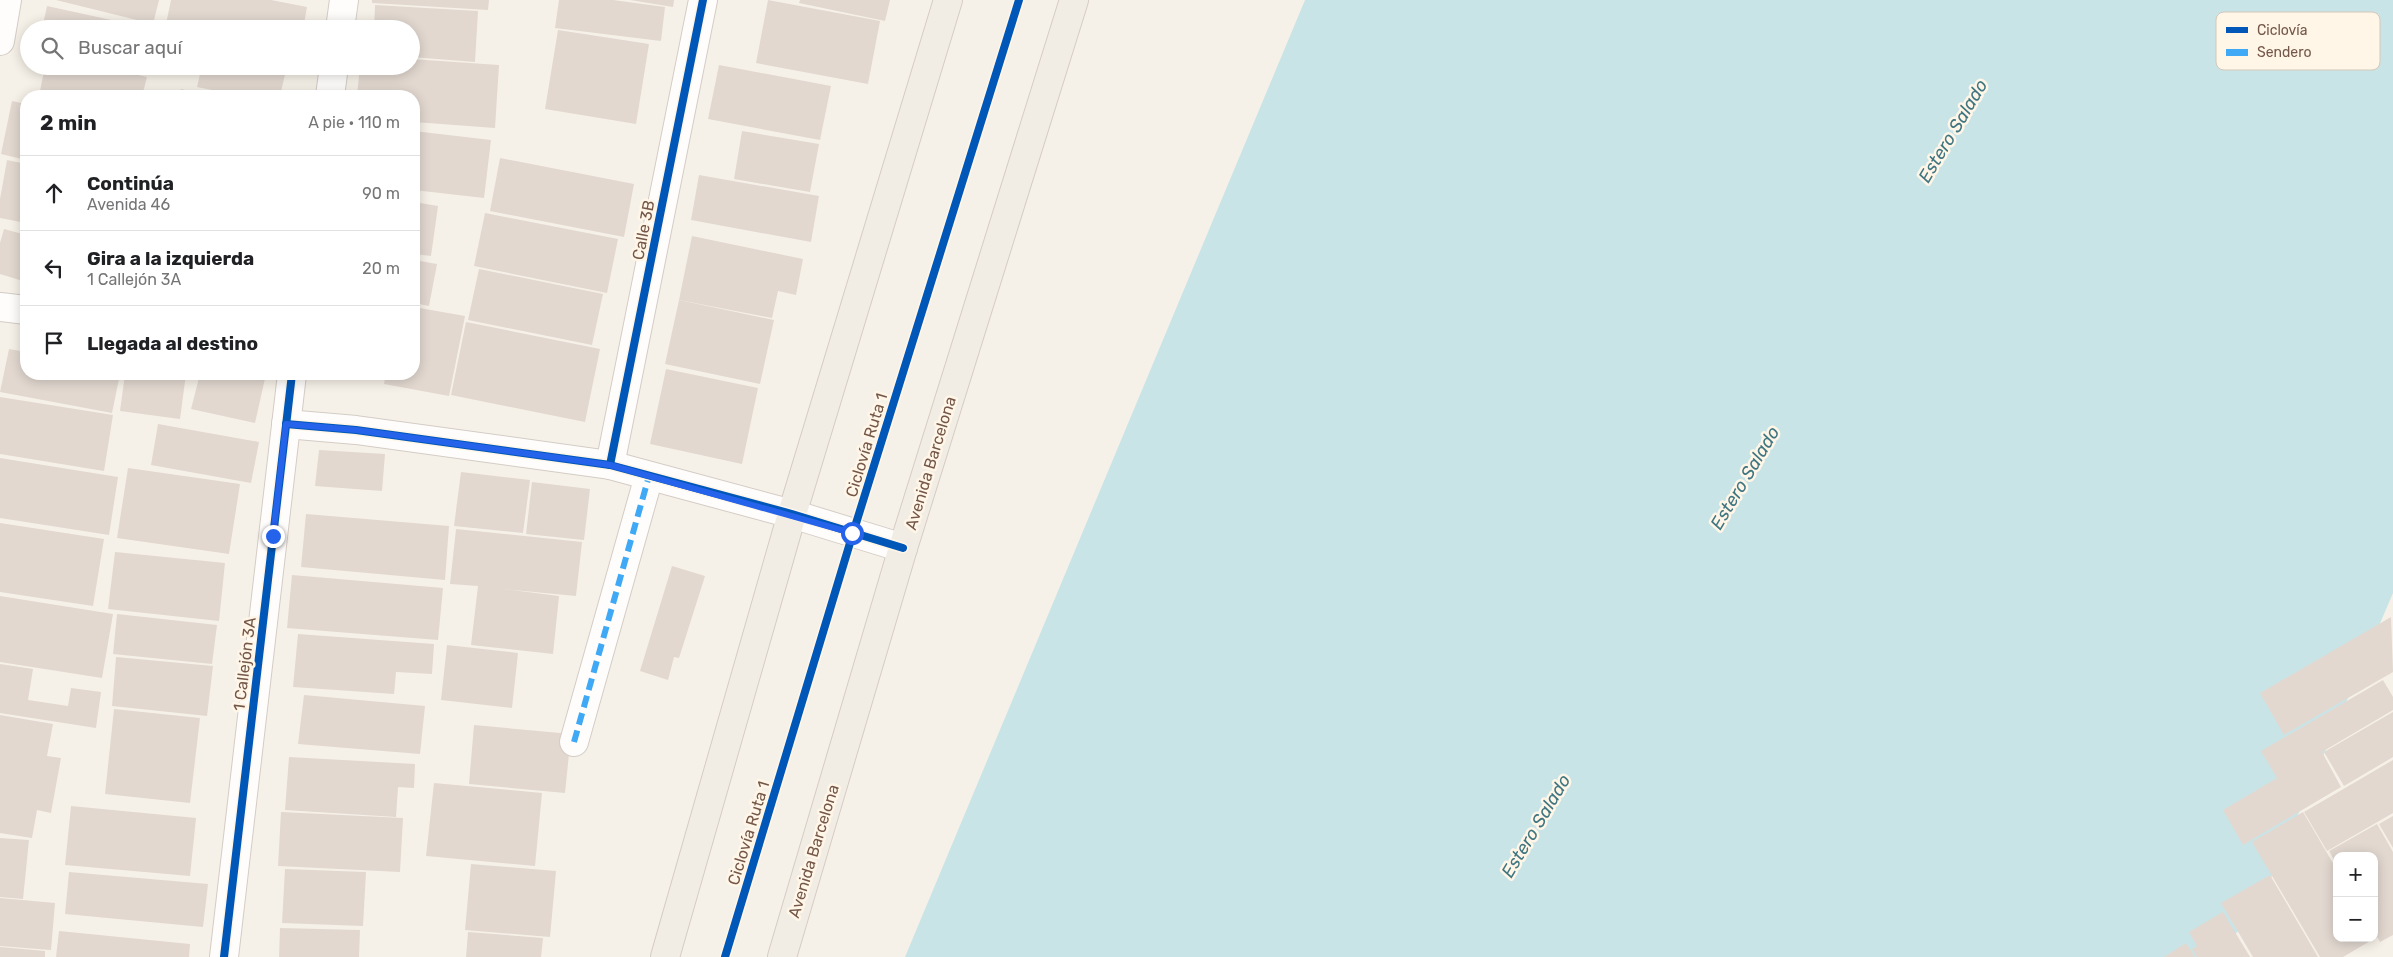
<!DOCTYPE html>
<html lang="es">
<head>
<meta charset="utf-8">
<style>
	body { margin:0; font-family:Rubik,sans-serif; background:#f2f2f2; color:#202124 }
	.controls { position:absolute; right:15px; bottom:15px; display:grid; overflow:hidden; border-radius:10px; box-shadow:0 2px 12px #0003 }
	.controls button { width:45px; height:45px; display:grid; place-items:center; padding:0; border:0; border-bottom:1px solid #e0e0e0; background:#fff; color:#202124; font:25px sans-serif }
	.stop { position:absolute; width:15px; height:15px; margin:-11px; border:4px solid #2563eb; border-radius:50%; background:#fff }
	.stop.end { background:#2563eb; border-color:#fff; box-shadow:0 1px 5px #0008 }
	.list { margin:0; padding:0; list-style:none }
	h2 { display:flex; justify-content:space-between; align-items:center; height:65px; margin:0; padding:0 20px; font-size:21px }
	h2 small { font-size:16px; font-weight:400; color:#757577 }
	.list li { display:grid; grid-template-columns:32px 1fr auto; gap:15px; align-items:center; box-sizing:border-box; height:75px; padding:0 20px; border-top:1px solid #e0e0e0 }
	.list b { display:block; font-size:19px; white-space:nowrap }
	.list p { margin:0; font-size:16px; white-space:nowrap; color:#757577 }
	.list em { font-size:16px; font-style:normal; color:#757577 }
	.icon { flex:none; width:28px; height:28px; fill:none; stroke:currentColor; stroke-width:2; stroke-linecap:round; stroke-linejoin:round }
	.map { position:relative; flex:none; width:2393px; height:957px; overflow:hidden }
	.search { position:absolute; background:#fff; box-shadow:0 2px 12px #0003; left:20px; top:20px; width:400px; height:55px; display:flex; align-items:center; gap:12px; box-sizing:border-box; padding:0 18px; border-radius:28px; color:#757577; font-size:19px }
	.panel { position:absolute; background:#fff; box-shadow:0 2px 12px #0003; left:20px; top:90px; width:400px; height:290px; border-radius:20px }
	.map>svg:first-child { display:block }
</style>
</head>
<body>
<div class="map">
<svg width="2393" height="957" viewBox="0 0 2393 957">
	<rect width="100%" height="100%" fill="#f6f1e8"/>
	<polygon fill="#c9e4e7" points="1305,0 2393,0 2393,593 2273,873 2259,913 2209,957 905,957"/>
	<g fill="#e2d8d0">
		<polygon points="56,0 159,0 153,24"/>
		<polygon points="171,0 271,0 307,7 303,29 165,29"/>
		<polygon points="372,0 489,0 488,10 372,3"/>
		<polygon points="559,0 613,0 665,7 661,41 555,28"/>
		<polygon points="630,0 674,0 673,7"/>
		<polygon points="768,0 880,21 868,84 756,63"/>
		<polygon points="800,0 890,0 885,21 799,3"/>
		<polygon points="375,5 478,11 475,62 411,57 411,29 374,29"/>
		<polygon points="47,6 148,28 147,29 42,29"/>
		<polygon points="558,30 649,44 636,124 545,109"/>
		<polygon points="411,59 499,65 495,128 414,122 414,96 357,96 360,66 411,66"/>
		<polygon points="719,65 831,86 820,140 708,119"/>
		<polygon points="45,66 98,66 147,77 142,96 39,96"/>
		<polygon points="128,66 144,66 143,70"/>
		<polygon points="202,66 287,66 280,96 242,96 197,87"/>
		<polygon points="181,89 209,96 180,96"/>
		<polygon points="12,101 26,104 26,160 1,154"/>
		<polygon points="414,131 491,140 484,198 414,190"/>
		<polygon points="742,131 819,144 810,192 734,179"/>
		<polygon points="500,158 634,184 624,237 490,211"/>
		<polygon points="7,160 26,164 26,223 0,218 0,199"/>
		<polygon points="699,175 819,196 811,242 691,220"/>
		<polygon points="414,202 438,206 431,256 414,254"/>
		<polygon points="485,213 618,239 607,293 474,266"/>
		<polygon points="4,229 26,235 26,282 0,274 0,243"/>
		<polygon points="692,236 803,259 796,295 778,291 772,318 679,300"/>
		<polygon points="414,260 437,264 429,306 414,303"/>
		<polygon points="479,269 603,294 592,345 468,320"/>
		<polygon points="679,300 774,320 760,384 665,364"/>
		<polygon points="414,307 465,316 449,396 384,384 386,374 414,374"/>
		<polygon points="466,322 600,349 585,422 451,395"/>
		<polygon points="9,349 26,352 26,374 120,374 112,413 0,392"/>
		<polygon points="666,369 758,388 742,464 650,444"/>
		<polygon points="125,374 186,374 180,419 120,411"/>
		<polygon points="200,374 266,374 255,423 191,409"/>
		<polygon points="0,397 113,415 104,471 0,454"/>
		<polygon points="158,424 259,442 251,483 151,465"/>
		<polygon points="319,450 385,454 382,491 315,486"/>
		<polygon points="0,458 118,477 109,535 0,518"/>
		<polygon points="128,468 240,484 229,554 117,538"/>
		<polygon points="461,472 530,480 523,533 454,526"/>
		<polygon points="532,482 590,489 584,540 526,534"/>
		<polygon points="306,514 449,526 445,580 301,567"/>
		<polygon points="0,523 104,539 93,606 0,592"/>
		<polygon points="456,529 582,542 576,596 504,589 559,596 553,654 471,645 478,586 450,584"/>
		<polygon points="115,552 225,563 219,621 108,609"/>
		<polygon points="672,566 705,576 679,658 674,657 668,680 640,671"/>
		<polygon points="292,575 443,588 438,640 287,628"/>
		<polygon points="0,596 113,614 102,678 0,662"/>
		<polygon points="117,614 217,625 212,664 113,654"/>
		<polygon points="2391,617 2393,672 2284,735 2260,693"/>
		<polygon points="298,634 434,644 432,674 396,672 394,694 293,687"/>
		<polygon points="447,645 518,653 512,708 441,700"/>
		<polygon points="116,657 213,666 207,716 112,706"/>
		<polygon points="0,664 33,669 28,700 68,706 71,688 101,692 96,728 0,713"/>
		<polygon points="2383,680 2393,697 2393,710 2322,752 2341,787 2243,845 2223,810 2277,778 2261,751"/>
		<polygon points="304,695 425,706 420,754 298,744"/>
		<polygon points="114,709 200,718 190,803 105,794"/>
		<polygon points="2393,712 2393,757 2344,786 2324,752"/>
		<polygon points="0,715 53,724 47,756 61,758 51,813 37,810 32,838 0,833"/>
		<polygon points="474,725 571,734 565,793 469,784"/>
		<polygon points="289,757 415,764 414,788 398,787 396,817 285,810"/>
		<polygon points="2393,760 2393,813 2327,851 2304,812"/>
		<polygon points="434,783 542,793 535,866 426,856"/>
		<polygon points="71,806 196,818 190,876 65,865"/>
		<polygon points="281,812 403,818 400,872 278,866"/>
		<polygon points="2303,812 2337,870 2337,938 2374,938 2374,933 2377,937 2343,957 2320,957 2252,842"/>
		<polygon points="2393,816 2393,848 2379,824"/>
		<polygon points="2377,824 2393,852 2393,935 2380,942 2374,931 2374,856 2337,856 2337,865 2329,851"/>
		<polygon points="0,838 29,840 23,899 0,897"/>
		<polygon points="471,864 556,871 550,937 465,930"/>
		<polygon points="285,869 366,872 363,926 282,923"/>
		<polygon points="69,872 208,884 203,927 65,914"/>
		<polygon points="2270,875 2318,957 2253,957 2221,903"/>
		<polygon points="0,898 55,903 51,950 0,946"/>
		<polygon points="2223,912 2250,957 2197,957 2192,949 2197,946 2189,932"/>
		<polygon points="280,928 360,930 359,957 279,957"/>
		<polygon points="59,931 190,944 189,957 56,957"/>
		<polygon points="468,932 543,938 541,957 466,957"/>
		<polygon points="2186,943 2195,957 2164,957"/>
		<polygon points="0,947 45,951 45,957 0,957"/>
	</g>
	<g fill="none" stroke-linecap="round" stroke-linejoin="round">
		<g stroke="#d4ccc5" stroke-width="30">
			<g id="street">
				<polyline points="340,29 344,0"/>
				<polyline points="0,41 7,0"/>
				<polyline points="330,96 334,66"/>
				<polyline points="0,307 26,310"/>
				<polyline points="286,424 356,430 610,465 792,514 903,548"/>
				<polyline points="610,465 703,0"/>
				<polyline points="574,742 649,476"/>
				<polyline points="224,957 292,374"/>
			</g>
		</g>
		<g stroke="#d5ccc5" stroke-width="30">
			<g id="primary">
				<polyline points="665,957 792,514 948,0"/>
				<polyline points="782,957 903,548 1074,0"/>
			</g>
		</g>
		<use href="#street" stroke="#fefdfc" stroke-width="28"/>
		<use href="#primary" stroke="#f2ede4" stroke-width="28"/>
		<polyline stroke="#3fa9f5" stroke-width="6" stroke-dasharray="12 6" stroke-linecap="butt" points="574,742 649,476"/>
		<g stroke="#fff6e8" stroke-width="11">
			<g id="cycleway">
				<polyline points="286,424 356,430 610,465 792,514 903,548"/>
				<polyline points="610,465 703,0"/>
				<polyline points="224,957 292,374"/>
				<polyline points="725,957 853,533 1019,0"/>
			</g>
		</g>
		<use href="#cycleway" stroke="#0057b8" stroke-width="8"/>
	</g>
	<g fill="none" stroke-linecap="round" stroke-linejoin="round">
		<polyline stroke="#2563eb" stroke-width="6" points="273,536 286,424 356,430 610,465 852,533"/>
	</g>
	<g text-anchor="middle" stroke-width="5" stroke-linejoin="round" paint-order="stroke">
		<g font-size="16" fill="#745748" stroke="#fff6e8">
			<text transform="translate(643 230) rotate(-79)" y="6">Calle 3B</text>
			<text transform="translate(866 445) rotate(-73)" y="6">Ciclovía Ruta 1</text>
			<text transform="translate(930 463) rotate(-73)" y="6">Avenida Barcelona</text>
			<text transform="translate(244 664) rotate(-83)" y="6">1 Callejón 3A</text>
			<text transform="translate(748 833) rotate(-73)" y="6">Ciclovía Ruta 1</text>
			<text transform="translate(813 851) rotate(-73)" y="6">Avenida Barcelona</text>
		</g>
		<g font-size="18" font-style="italic" fill="#3f7681" stroke="#fff6e8">
			<text transform="translate(1953 131) rotate(-59)" y="6">Estero Salado</text>
			<text transform="translate(1745 478) rotate(-59)" y="6">Estero Salado</text>
			<text transform="translate(1536 826) rotate(-59)" y="6">Estero Salado</text>
		</g>
	</g>
	<rect x="2216" y="12" width="164" height="58" rx="8" fill="#fff6e8" stroke="#d5c6b8" stroke-width="1"/>
	<rect x="2226" y="27" width="22" height="6" fill="#0057b8"/>
	<rect x="2226" y="49" width="22" height="7" fill="#3fa9f5"/>
	<g font-size="14" fill="#745748">
		<text x="2257" y="35">Ciclovía</text>
		<text x="2257" y="57">Sendero</text>
	</g>
</svg>
<div class="controls">
<button>+</button>
<button>−</button>
</div>
<div class="stop" style="left:852px;top:533px"></div>
<div class="stop end" style="left:273px;top:536px"></div>
<div class="search"><svg class="icon" aria-label="search" viewBox="0 0 24 24"><circle cx="10" cy="10" r="6"/><path d="M15 15l6 6"/></svg>Buscar aquí</div>
<section class="panel">
<h2>2 min<small>A pie · 110 m</small></h2>
<ul class="list">
<li><svg class="icon" aria-label="ahead" viewBox="0 0 24 24"><path d="M12 20V5M6 11l6-6 6 6"/></svg><div><b>Continúa</b><p>Avenida 46</p></div><em>90 m</em></li>
<li><svg class="icon" aria-label="left" viewBox="0 0 24 24"><path d="M17 20v-9H6M10 6l-5 5 5 5"/></svg><div><b>Gira a la izquierda</b><p>1 Callejón 3A</p></div><em>20 m</em></li>
<li><svg class="icon" aria-label="arrive" viewBox="0 0 24 24"><path d="M6 21V4h12l-3 4 3 4H6"/></svg><div><b>Llegada al destino</b></div></li>
</ul>
</section>
</div>
</body>
</html>
